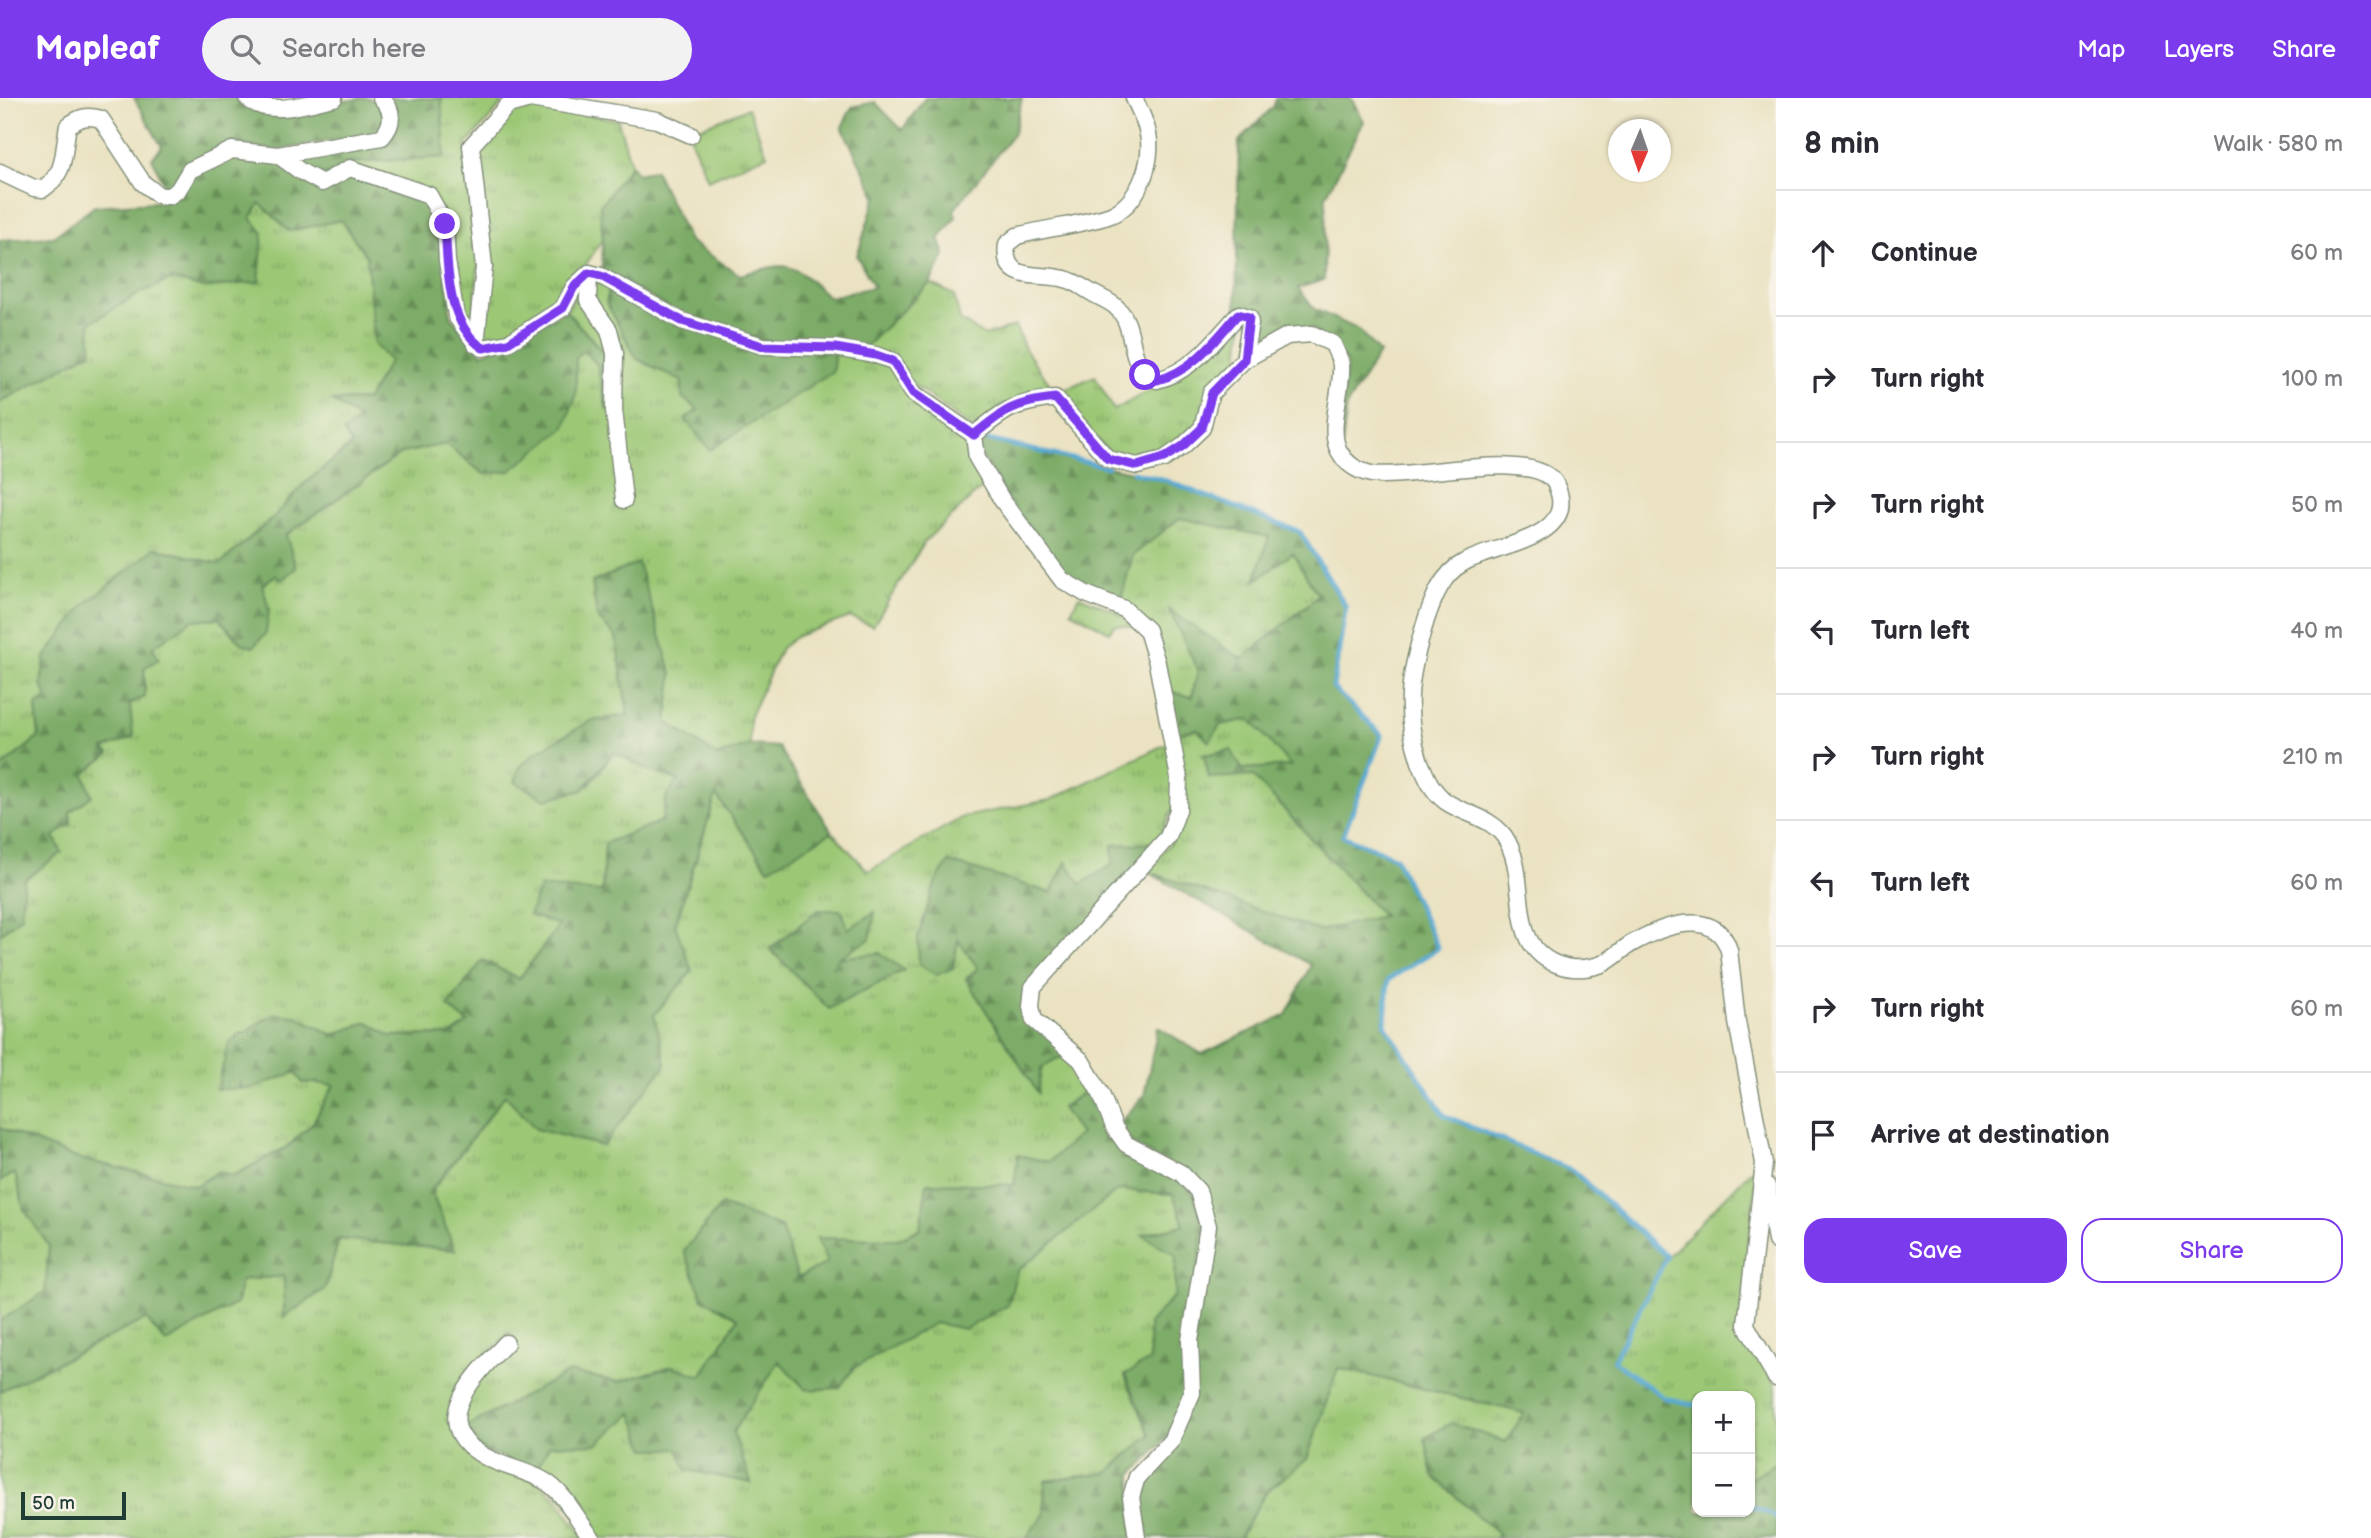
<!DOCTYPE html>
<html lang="en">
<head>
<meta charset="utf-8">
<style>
	body { margin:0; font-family:"Balsamiq Sans",sans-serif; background:#f2f2f3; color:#2b2b33 }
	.controls { position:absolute; right:21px; bottom:21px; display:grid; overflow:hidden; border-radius:14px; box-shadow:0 2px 5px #0004 }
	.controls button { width:63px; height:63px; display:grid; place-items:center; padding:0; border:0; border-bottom:2px solid #e1e1e2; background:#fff; color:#2b2b33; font:35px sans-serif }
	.compass { position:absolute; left:1608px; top:21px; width:63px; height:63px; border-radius:50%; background:#fff; box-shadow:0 2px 5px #0004; rotate:182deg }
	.scale { position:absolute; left:21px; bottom:18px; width:105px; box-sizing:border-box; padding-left:7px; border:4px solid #1f3d34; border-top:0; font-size:19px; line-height:24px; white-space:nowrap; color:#1f3d34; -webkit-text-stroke:5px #f7f3e8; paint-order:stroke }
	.stop { position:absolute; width:21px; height:21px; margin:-16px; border:5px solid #7c3aed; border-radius:50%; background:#fff }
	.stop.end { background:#7c3aed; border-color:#fff; box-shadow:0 2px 7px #0008 }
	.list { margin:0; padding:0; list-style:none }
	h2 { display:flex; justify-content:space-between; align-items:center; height:91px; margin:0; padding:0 28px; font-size:30px }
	h2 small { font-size:23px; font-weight:400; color:#7c7c81 }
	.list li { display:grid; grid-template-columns:46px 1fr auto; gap:21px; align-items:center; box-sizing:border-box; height:126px; padding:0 28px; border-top:2px solid #e1e1e2 }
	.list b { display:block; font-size:26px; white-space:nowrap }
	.list em { font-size:23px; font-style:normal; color:#7c7c81 }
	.actions { display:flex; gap:14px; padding:21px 28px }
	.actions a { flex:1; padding:16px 0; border:2px solid #7c3aed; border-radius:21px; text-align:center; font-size:24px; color:#7c3aed }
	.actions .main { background:#7c3aed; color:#fff }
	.icon { flex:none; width:38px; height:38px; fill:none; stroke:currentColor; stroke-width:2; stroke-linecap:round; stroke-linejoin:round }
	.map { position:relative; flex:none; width:1776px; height:1440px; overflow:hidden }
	header { display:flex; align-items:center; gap:42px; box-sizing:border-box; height:98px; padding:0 35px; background:#7c3aed; color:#fff }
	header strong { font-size:33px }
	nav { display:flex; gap:38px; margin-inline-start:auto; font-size:24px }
	.search { width:490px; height:63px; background:#f2f2f3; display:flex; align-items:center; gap:18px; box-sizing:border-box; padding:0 24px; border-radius:38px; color:#7c7c81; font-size:26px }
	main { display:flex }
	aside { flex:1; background:#fff }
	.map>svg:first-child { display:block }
</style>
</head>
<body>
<header>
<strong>Mapleaf</strong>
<div class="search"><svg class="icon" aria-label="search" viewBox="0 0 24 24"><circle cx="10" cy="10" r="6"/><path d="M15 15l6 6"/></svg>Search here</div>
<nav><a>Map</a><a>Layers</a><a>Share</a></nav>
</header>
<main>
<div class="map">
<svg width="1776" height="1440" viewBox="0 0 1776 1440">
	<defs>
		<pattern id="grass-tufts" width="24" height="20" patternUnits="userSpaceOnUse" patternTransform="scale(1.75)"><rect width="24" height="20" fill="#9cc876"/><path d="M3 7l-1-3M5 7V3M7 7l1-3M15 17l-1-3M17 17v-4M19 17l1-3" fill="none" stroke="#7fa462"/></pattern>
		<pattern id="forest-firs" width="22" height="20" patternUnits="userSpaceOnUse" patternTransform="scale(1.75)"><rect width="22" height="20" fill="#7dac67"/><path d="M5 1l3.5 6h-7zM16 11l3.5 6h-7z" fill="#668d56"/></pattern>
	</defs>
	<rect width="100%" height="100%" fill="#f7f3e8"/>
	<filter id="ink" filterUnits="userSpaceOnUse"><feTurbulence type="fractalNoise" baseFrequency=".0143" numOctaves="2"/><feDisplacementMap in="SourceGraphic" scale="14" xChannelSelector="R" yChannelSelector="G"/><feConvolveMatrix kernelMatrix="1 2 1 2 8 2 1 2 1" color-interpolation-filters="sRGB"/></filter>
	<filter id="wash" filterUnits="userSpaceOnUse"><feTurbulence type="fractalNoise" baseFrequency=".00686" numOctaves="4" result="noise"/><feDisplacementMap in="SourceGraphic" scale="28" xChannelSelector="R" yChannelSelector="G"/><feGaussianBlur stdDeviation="1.57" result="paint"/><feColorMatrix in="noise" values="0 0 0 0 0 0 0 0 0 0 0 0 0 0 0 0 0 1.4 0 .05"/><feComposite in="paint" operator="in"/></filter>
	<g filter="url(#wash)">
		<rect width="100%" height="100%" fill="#eae2c1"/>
		<g fill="url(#grass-tufts)" stroke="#5e8255" stroke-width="2">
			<polygon points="441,0 499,0 502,6 466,47 478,169 472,232 350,65 445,59"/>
			<polygon points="530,6 618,22 631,67 600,108 603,141 559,206 507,240 484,245 477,50 511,11"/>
			<polygon points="748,10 767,57 708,82 691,42 694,32"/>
			<polygon points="260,104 289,133 341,122 367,159 374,245 390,263 367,302 333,303 360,322 352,346 303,387 274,419 220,466 155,450 48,600 36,609 39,639 0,670 0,304 91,254 90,225 140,195 172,181 204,190"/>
			<polygon points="593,181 610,189 637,260 682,283 698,312 686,320 834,255 889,267 968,340 986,386 925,443 873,528 850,519 797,538 781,550 750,618 750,647 717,658 667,624 672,576 597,519 616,539 628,617 590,623 590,686 614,653 650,673 679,682 667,697 662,723 606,745 602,794 560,827 519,881 484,863 448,908 469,925 451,937 390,938 368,924 333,937 296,918 229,944 217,991 250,991 297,974 302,984 335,986 312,1026 287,1049 233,1078 218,1073 196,1088 76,1060 0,1030 0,836 21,818 24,782 42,767 54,738 70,714 84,676 109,656 103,651 130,604 145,599 144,570 151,550 192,522 219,520 241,545 269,511 262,487 276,477 286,437 402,355 446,346 484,376 576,295 576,259 583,253 597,265 606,307 606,257 566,213 583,187 604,234 619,312 620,255 593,200"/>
			<polygon points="930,185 954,197 960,222 985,238 1015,228 1025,251 1056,295 1095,278 1114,312 1159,287 1243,221 1239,259 1198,327 1163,355 1138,362 1111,357 1056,295 973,331 865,249"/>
			<polygon points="1180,420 1269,439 1255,482 1293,455 1319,498 1242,562 1170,513 1198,572 1192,599 1168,593 1164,564 1120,504 1133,457"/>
			<polygon points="1079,498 1120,515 1136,529 1115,527 1109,534 1071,513"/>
			<polygon points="1250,621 1292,668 1242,671 1231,652 1204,657 1253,678 1383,818 1319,833 1146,773 1173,742 1174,636"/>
			<polygon points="1166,646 1173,679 1173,710 1157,745 1113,766 1081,786 1066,765 1051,795 949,764 953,870 957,841 978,870 966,881 1037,993 1041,970 1067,956 1091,989 1062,1009 1080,1036 1049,1064 1018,1058 1015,1087 928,1085 920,1131 898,1141 818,1141 827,1165 797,1180 703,1201 739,1220 701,1278 672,1268 618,1284 569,1274 463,1331 466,1298 516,1241 508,1235 457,1292 454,1336 542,1387 559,1404 585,1440 0,1440 0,1293 146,1221 165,1244 241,1182 285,1178 284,1218 325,1191 339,1141 455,1152 431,1094 506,996 536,1031 666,966 653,917 692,873 675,828 716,697 768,770 832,734 868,773 963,719 1050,702"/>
			<polygon points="1758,1065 1741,1228 1776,1289 1776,1365 1750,1380 1750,1298 1697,1298 1697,1307 1665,1300 1613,1263 1667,1159"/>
			<polygon points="15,1075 24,1111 49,1148 46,1194 0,1223 0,1083"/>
			<polygon points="1118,1092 1174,1096 1184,1127 1143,1137 1176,1157 1175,1197 1149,1226 1150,1262 1125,1278 1150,1337 1107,1375 1045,1383 1044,1417 1026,1440 600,1440 535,1374 549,1347 597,1346 632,1315 678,1351 751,1385 733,1334 779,1263 839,1290 854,1270 935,1225 965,1231 1008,1207 1017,1173"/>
			<polygon points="1338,1270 1525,1315 1507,1344 1451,1325 1433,1378 1499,1437 1495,1440 1239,1440 1266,1394 1307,1361"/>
		</g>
		<g fill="url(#forest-firs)" stroke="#4e744e" stroke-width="2">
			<path d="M 134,0 L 242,0 L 278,15 L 362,0 C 379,0 381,8 386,22 L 379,34 L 279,52 L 231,47 L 167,93 L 152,60 L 162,49 Z"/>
			<polygon points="389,0 441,0 445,59 350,65 322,80 290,59 384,43"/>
			<path d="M 925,0 L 1022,0 L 1014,35 L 954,112 L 956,119 L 939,141 L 945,158 L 930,185 L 865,249 L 765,243 L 684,218 L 602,172 L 603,141 L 600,108 L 631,67 L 638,76 L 655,72 L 689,143 L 740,177 C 791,163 789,163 829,199 L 874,189 L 857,158 L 876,98 L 842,29 L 852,9 L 875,4 L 902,32 Z"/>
			<polygon points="1276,0 1351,0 1364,23 1326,98 1324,182 1298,190 1314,211 1359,232 1379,255 1347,307 1342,348 1340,319 1347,265 1313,231 1250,252 1255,225 1236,211 1239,43 1274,8"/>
			<polygon points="233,57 276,61 298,78 351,75 425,101 440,127 451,219 482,256 566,213 606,257 607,313 597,266 583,253 576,259 576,295 565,329 510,373 484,376 446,346 402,355 286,437 296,470 281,482 275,477 262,487 269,511 266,535 253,549 241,545 219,520 192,522 152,550 159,561 144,570 145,599 130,605 133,639 104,651 109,656 84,676 92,698 70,714 71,726 54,738 62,755 24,782 21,818 0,836 0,670 39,639 36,608 47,599 41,586 45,559 83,508 155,450 220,466 274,419 303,387 352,347 343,334 359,321 332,303 367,302 390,263 374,246 367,159 341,122 289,133 260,105 251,120 263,135 259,184 204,190 172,181 140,195 90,225 91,254 0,304 0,142 53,139 95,108 170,103 194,76"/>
			<polygon points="610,189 679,227 834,255 833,273 710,352 685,321 698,312 682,299 682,283 637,261 606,204"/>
			<polygon points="979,340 1162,381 1300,434 1346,509 1333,590 1382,637 1343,738 1395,759 1438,850 1388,882 1385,927 1444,1017 1572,1072 1667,1159 1613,1263 1665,1300 1697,1307 1697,1414 1750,1414 1750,1380 1776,1365 1776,1440 1495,1440 1499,1437 1433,1378 1425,1340 1451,1325 1506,1344 1524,1315 1338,1270 1307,1361 1266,1394 1239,1440 1143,1440 1136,1399 1141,1382 1175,1345 1195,1244 1202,1091 1129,1042 1118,1027 1144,998 1158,929 1202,956 1286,917 1311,867 1146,773 1319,833 1383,818 1253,678 1209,680 1204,657 1231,652 1242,671 1291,668 1250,621 1220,627 1209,644 1197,631 1174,636 1168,593 1192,599 1198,572 1169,512 1242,561 1318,498 1293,455 1255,483 1269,439 1180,420 1133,457 1120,504 1066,479 1007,400 982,358"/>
			<polygon points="638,465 672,576 667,624 717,658 750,647 778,649 832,734 768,771 716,697 675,827 692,873 654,917 666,966 603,1048 536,1031 505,997 431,1093 455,1152 339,1141 325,1191 284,1219 284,1178 241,1182 237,1205 166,1244 146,1221 0,1293 0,1223 45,1194 49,1148 24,1111 15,1075 0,1083 0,1030 76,1060 196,1088 219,1073 233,1078 287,1049 312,1026 334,987 302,984 296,974 250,991 217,991 229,944 274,916 296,918 333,937 368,924 390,938 451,937 468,925 448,908 483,862 519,881 559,827 529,817 540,789 602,794 605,745 662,723 667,697 679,682 650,673 614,654 583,692 545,701 515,684 519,670 535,655 590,623 628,617 616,539 597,519 592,484"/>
			<polygon points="1157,745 1026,907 1067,956 1041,970 1038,995 966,881 978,870 958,842 953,870 937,877 919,867 918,839 936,783 949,764 1051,795 1066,764 1081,786 1113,766 1112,747"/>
			<polygon points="818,812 841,812 848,831 875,814 870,841 838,860 880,855 904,872 829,911 770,851"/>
			<polygon points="1091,989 1109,1031 1177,1079 1194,1096 1203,1128 1186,1294 1167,1340 1132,1377 1132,1440 1026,1440 1044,1417 1045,1383 1107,1375 1150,1337 1125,1277 1150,1262 1149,1226 1175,1197 1176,1157 1142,1137 1184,1127 1173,1096 1118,1092 1017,1173 1008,1207 965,1231 935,1225 854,1270 839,1290 806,1292 779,1263 733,1334 751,1385 687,1372 678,1351 646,1351 632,1315 597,1346 549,1347 535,1374 481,1350 463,1331 569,1274 618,1284 672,1268 701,1278 738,1220 703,1201 684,1153 721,1107 781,1129 798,1180 827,1165 817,1140 898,1141 920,1131 927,1085 1014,1087 1018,1057 1049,1064 1080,1036 1062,1010"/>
		</g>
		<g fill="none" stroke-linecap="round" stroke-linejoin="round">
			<g stroke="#59a9d3" stroke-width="4.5">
				<polyline points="980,340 1108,369"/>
				<polyline points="1133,374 1162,381 1300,434 1346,509 1333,590 1382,637 1343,738 1395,759 1438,850 1388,882 1385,927 1444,1017 1572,1072 1667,1159 1613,1263 1665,1300 1697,1307"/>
				<polyline points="1750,1407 1776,1419"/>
			</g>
		</g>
	</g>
	<g filter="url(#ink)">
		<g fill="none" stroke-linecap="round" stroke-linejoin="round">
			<g stroke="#84907a" stroke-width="19">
				<g id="street">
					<path d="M 247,0 C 268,20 308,5 334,0"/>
					<path d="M 1134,0 C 1139,11 1146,24 1148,36 C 1154,64 1138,108 1108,118 C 1079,127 1047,130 1017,138 L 1007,146 C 1001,186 1040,174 1065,181 C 1075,183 1085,191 1094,196 C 1101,200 1112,204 1117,210 C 1139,231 1124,269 1157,282 C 1192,274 1216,241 1239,216 L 1249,219 L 1250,225 L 1244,262"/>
					<path d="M 278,57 L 382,39 C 394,26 394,12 381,0"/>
					<path d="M 0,74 L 34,90 L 43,91 C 68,73 62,55 68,28 C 80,19 87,17 101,21 L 143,85 L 160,98 L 169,98 L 178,92 L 190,72 L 232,52 L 278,57 L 300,73 L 322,85 L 350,70 L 429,97 L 445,126 L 447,163 L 456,218 L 476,246 L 483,250 L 508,245 L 563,210 L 574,189 L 589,175 L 601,178 L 682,223 L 763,248 L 835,250 L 876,257 L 893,263 L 913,295 L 974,337"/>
					<polyline points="589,175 588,202 609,232 615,255 614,312 624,402"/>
					<polyline points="476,246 484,169 471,48 508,7 530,1 657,22 691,37"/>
					<polyline points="1767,1088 1776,1143"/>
					<path d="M 506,1245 C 479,1275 426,1320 479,1355 C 498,1368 523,1371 543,1382 C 565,1394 577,1422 592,1440"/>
					<path d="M 1137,1440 L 1131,1399 L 1137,1379 L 1171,1343 L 1192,1295 L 1190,1243 L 1208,1128 L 1198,1093 L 1181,1075 L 1126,1046 L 1114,1029 L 1101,996 L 1081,962 L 1034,922 L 1031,908 L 1033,889 L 1168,739 L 1178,712 L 1179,680 L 1157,565 L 1147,532 L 1124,511 L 1086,496 L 1062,482 L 1002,402 L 977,360 L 974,337 C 1005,311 1014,305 1055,300 L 1108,361 L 1137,368 L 1164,361 L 1183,348 L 1202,330 L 1211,295 L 1244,262 L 1287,238 L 1312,236 L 1333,246 C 1335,252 1340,260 1341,267 C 1343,292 1327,331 1339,353 C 1346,366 1357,373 1371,376 C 1407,383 1538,348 1556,387 C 1581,442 1492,447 1463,465 C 1442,476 1433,501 1426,522 C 1410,574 1402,612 1420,664 C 1426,679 1432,693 1445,703 C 1463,716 1489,718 1504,738 C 1523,765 1516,804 1526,834 C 1537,866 1571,877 1602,866 C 1612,862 1621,852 1631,846 C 1660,829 1715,807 1729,852 L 1737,924 L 1764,1065 L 1746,1227 L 1776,1280"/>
				</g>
			</g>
			<use href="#street" stroke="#fff" stroke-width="16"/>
		</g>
	</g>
	<g fill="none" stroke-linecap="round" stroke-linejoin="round" filter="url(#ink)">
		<path stroke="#7c3aed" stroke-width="9" d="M 445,126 C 448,168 445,224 483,250 L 508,245 L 563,210 L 574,189 L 589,175 L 601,178 L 682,223 L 763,248 L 835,250 L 876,257 L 893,263 L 913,295 L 974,337 C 1005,311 1014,305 1055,300 L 1108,361 L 1137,368 L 1164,360 L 1183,348 L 1202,330 L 1212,295 L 1244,262 L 1249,219 L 1238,216 C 1216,241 1192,274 1157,282 L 1145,277"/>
	</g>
</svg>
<div class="controls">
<button>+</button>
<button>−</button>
</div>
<svg class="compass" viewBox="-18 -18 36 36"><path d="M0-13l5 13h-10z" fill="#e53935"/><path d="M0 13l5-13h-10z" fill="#7c7c81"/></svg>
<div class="scale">50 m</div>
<div class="stop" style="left:1145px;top:277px"></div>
<div class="stop end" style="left:445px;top:126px"></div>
</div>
<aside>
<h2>8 min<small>Walk · 580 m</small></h2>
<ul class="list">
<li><svg class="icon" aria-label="ahead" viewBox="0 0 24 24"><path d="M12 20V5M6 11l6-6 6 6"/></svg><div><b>Continue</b></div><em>60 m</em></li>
<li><svg class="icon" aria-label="right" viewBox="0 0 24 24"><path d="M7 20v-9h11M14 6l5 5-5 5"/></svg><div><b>Turn right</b></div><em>100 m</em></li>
<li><svg class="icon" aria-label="right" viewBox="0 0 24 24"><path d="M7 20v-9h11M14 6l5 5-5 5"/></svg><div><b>Turn right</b></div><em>50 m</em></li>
<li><svg class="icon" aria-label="left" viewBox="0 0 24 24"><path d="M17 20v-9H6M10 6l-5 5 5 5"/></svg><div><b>Turn left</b></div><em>40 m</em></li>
<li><svg class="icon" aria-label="right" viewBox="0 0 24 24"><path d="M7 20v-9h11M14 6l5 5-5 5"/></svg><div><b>Turn right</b></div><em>210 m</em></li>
<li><svg class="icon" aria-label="left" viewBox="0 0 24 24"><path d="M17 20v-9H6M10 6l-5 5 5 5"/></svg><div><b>Turn left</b></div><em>60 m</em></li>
<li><svg class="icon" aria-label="right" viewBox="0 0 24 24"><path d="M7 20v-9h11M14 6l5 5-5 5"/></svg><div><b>Turn right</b></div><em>60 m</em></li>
<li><svg class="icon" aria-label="arrive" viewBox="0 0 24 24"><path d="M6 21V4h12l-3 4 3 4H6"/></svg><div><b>Arrive at destination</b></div></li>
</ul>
<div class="actions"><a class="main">Save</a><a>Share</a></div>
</aside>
</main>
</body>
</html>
